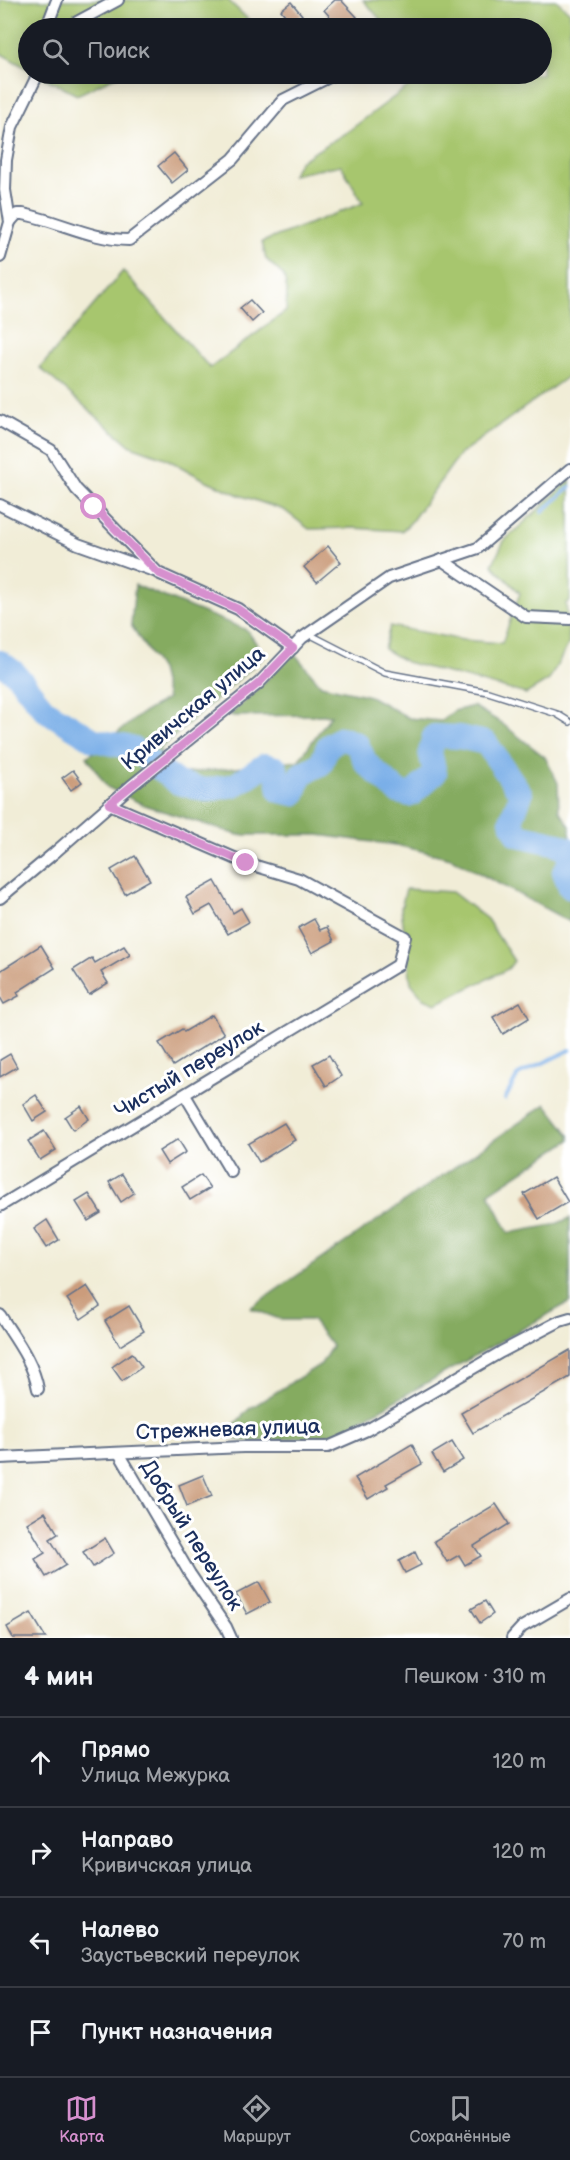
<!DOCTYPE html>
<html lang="ru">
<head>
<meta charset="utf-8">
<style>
	body { margin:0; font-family:"Balsamiq Sans",sans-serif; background:#242831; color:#f1f3f6 }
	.stop { position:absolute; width:18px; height:18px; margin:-14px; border:4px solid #d690ce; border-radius:50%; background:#fff }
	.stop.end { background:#d690ce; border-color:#fff; box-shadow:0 2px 6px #0008 }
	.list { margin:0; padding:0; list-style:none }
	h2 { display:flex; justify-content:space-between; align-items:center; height:78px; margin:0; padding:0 24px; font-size:26px }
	h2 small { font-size:20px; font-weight:400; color:#9ea1a6 }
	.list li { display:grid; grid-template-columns:39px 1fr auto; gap:18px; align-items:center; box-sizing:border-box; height:90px; padding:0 24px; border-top:2px solid #363941 }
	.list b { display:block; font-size:22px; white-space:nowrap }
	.list p { margin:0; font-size:20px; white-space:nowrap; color:#9ea1a6 }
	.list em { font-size:20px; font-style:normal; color:#9ea1a6 }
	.icon { flex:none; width:33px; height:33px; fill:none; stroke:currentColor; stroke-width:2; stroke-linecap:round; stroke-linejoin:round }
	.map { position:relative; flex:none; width:570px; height:1638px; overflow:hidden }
	.search { position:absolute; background:#171b24; box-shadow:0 3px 15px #0003; left:18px; right:18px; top:18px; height:66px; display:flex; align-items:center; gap:15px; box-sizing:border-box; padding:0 21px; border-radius:33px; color:#9ea1a6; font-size:22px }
	.sheet { height:438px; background:#171b24 }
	nav { display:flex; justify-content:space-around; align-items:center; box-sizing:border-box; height:84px; border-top:2px solid #363941; background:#171b24; font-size:16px; color:#9ea1a6 }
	nav a { display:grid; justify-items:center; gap:3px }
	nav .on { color:#d690ce }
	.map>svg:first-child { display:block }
</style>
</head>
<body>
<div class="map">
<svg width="570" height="1638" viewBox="0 0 570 1638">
	<rect width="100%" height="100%" fill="#fff"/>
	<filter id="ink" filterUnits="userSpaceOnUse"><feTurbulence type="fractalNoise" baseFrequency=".0167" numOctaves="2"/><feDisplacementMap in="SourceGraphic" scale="12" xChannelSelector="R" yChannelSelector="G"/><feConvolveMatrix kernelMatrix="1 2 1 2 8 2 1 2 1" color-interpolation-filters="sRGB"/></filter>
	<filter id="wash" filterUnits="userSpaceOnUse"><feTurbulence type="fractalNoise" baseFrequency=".008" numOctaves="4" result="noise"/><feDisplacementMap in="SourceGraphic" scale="24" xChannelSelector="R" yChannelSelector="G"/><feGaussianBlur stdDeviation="1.35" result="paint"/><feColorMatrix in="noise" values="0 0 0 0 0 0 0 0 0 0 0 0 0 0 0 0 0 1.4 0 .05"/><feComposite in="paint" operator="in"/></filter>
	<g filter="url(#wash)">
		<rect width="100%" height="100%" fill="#f1edd7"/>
		<g fill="#a7c66e" stroke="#617a66" stroke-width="1.5">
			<polygon points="0,0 228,0 257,28 28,28 28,69 0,53"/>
			<polygon points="363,0 556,0 570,12 570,372 567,377 460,454 411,522 402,531 353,528 309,529 284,510 239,495 205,480 165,458 131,446 40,368 123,271 210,368 286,311 287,291 284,276 266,259 262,242 363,203 341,165 292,175 300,161 347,132 425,74 542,74 542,28 388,28"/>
			<polygon points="37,74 121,74 77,95"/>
			<polygon points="570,480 570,601 566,603 569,643 549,680 526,694 406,662 384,649 390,626 463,640 502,643 520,593 492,565 504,541"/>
			<polygon points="406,889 452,892 487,919 514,961 508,969 436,1004 424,999 411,983 401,908"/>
		</g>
		<g fill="#85ab61" stroke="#506d60" stroke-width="1.5">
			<polygon points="135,585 247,630 265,656 159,750 178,774 298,761 331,715 229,716 294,653 321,685 370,696 409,718 441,721 454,711 473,706 500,722 545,757 558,783 559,810 570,826 570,922 451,858 396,845 318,835 238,835 144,805 107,787 87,757 141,714 167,699 160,670 131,625"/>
			<path d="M 546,1104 L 570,1135 L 570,1140 L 489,1193 L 509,1233 L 553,1225 L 570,1218 L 570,1302 L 338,1433 C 322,1438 310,1436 295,1438 C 271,1441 246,1445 223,1436 L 249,1409 L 321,1364 L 332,1346 L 312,1320 L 282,1320 L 250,1308 Z"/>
		</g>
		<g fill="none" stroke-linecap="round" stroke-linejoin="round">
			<g stroke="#7aafe8" stroke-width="4">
				<polyline points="542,512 570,487"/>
				<polyline points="505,1099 518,1075 570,1050"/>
			</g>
			<g stroke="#7aafe8" stroke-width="24">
				<polyline points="0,662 15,673 45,710 94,740 132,748 178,783 205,790 235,785 265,765 276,768 280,791 294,794 301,774 321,764 328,746 341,738 357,744 366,763 398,792 411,795 435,773 430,752 434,736 459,737 486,743 521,794 511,821 518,835 554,843 570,850"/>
				<polyline points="570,863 564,872 570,887"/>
			</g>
		</g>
		<g id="blocks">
			<g fill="#cb9c7c">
				<polygon points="335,0 341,0 357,17 344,28 340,28 324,10"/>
				<polygon points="291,2 302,15 292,24 281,10"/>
				<polygon points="174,153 188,170 172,183 158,166"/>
				<polygon points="250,300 262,313 252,322 240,308"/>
				<polygon points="328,546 341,562 317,582 304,567"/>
				<polygon points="73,770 82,782 71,790 62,778"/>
				<polygon points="135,856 150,880 125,894 111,870"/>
				<polygon points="215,881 233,913 241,908 249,922 228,934 211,905 195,914 186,897"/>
				<polygon points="314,919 320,930 327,927 334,941 312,953 298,928"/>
				<polygon points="41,945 55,968 17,992 19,996 4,1004 0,997 0,971"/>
				<polygon points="124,946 130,955 101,972 108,983 89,995 73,970 92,958 95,963"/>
				<polygon points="520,1002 529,1018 503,1034 493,1017"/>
				<polygon points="212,1015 224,1034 173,1066 159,1043 182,1029 184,1032"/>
				<polygon points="10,1054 17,1067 0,1077 0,1060"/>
				<polygon points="329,1055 341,1076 326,1086 313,1064"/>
				<polygon points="36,1095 47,1112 33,1121 23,1104"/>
				<polygon points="81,1106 89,1119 73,1130 65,1117"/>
				<polygon points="284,1123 295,1140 259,1162 248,1144"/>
				<polygon points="44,1131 56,1150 40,1160 28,1141"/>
				<polygon points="178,1139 186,1152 167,1164 159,1151"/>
				<polygon points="122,1174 134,1193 121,1202 109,1182"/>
				<polygon points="201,1175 210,1188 190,1200 182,1187"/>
				<polygon points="553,1177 568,1202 539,1219 524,1194"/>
				<polygon points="89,1194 101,1213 88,1221 76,1202"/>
				<polygon points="47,1220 59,1240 46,1248 34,1229"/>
				<polygon points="87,1286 100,1306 81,1319 67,1299"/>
				<polygon points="129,1306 144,1331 120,1346 105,1321"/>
				<polygon points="570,1350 570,1377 473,1433 461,1413"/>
				<polygon points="132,1353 142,1367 122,1381 112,1367"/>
				<polygon points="452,1442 463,1460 443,1472 432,1454"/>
				<polygon points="412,1444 422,1464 386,1484 388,1487 368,1499 355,1478"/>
				<polygon points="203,1475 212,1496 187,1506 179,1485"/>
				<polygon points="496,1504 509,1524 474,1546 481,1556 465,1565 459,1555 447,1562 434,1541"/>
				<polygon points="45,1512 58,1534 50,1539 66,1565 46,1577 35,1559 45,1553 27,1523"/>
				<polygon points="105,1538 114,1553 93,1567 83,1552"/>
				<polygon points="415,1552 421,1565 405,1573 399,1561"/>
				<polygon points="259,1582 270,1602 247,1614 236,1594"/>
				<polygon points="485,1601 493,1614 480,1623 471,1609"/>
				<polygon points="31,1613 46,1638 13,1638 7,1627"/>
			</g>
		</g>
	</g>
	<g filter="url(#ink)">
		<use href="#blocks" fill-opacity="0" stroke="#667288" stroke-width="1.5"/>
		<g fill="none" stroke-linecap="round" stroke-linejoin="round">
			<g stroke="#667288" stroke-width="8">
				<polyline id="lane" points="309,634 385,673 488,692 557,714 570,722"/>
			</g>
			<g stroke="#667288" stroke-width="14">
				<g id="street">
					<polyline points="48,28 49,21 57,0"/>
					<polyline points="66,28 118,0"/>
					<path d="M 10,222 L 17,214 L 23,214 C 59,221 92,240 129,240 L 233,159 L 283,100 L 335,74"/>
					<polyline points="0,257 10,222 5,190 6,160 12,127 38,74"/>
					<polyline points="0,421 51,450 76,489 158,573 238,609 293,648"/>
					<polyline points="0,505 78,544 154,571"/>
					<polyline points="442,560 526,617 570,619"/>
					<polyline points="0,898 53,854 131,786 259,683 302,638 389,578 478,548 570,469"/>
					<polyline points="185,1095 231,1172"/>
					<polyline points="0,1206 398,965 405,937 299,879 246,863 109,804"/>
					<path d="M 0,1315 C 15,1339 33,1361 38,1389"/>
					<polyline points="119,1453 190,1574 226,1627 231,1638"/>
					<polyline points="0,1458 243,1447 328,1447 367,1430 501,1352 560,1321 570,1318"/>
					<polyline points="512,1638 522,1627 570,1599"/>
				</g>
			</g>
			<use href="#lane" stroke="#fff" stroke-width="5"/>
			<use href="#street" stroke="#fff" stroke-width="10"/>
		</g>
	</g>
	<g fill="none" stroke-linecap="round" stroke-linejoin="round" filter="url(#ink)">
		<polyline stroke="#d690ce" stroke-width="8" points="94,507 158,573 238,609 293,648 259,683 109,804 246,863"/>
	</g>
	<g text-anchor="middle" stroke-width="6" stroke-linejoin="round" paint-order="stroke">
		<g font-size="21" fill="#1b2f5e" stroke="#fff">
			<text transform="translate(193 708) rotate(-40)" y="7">Кривичская улица</text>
			<text transform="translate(189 1069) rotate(-31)" y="7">Чистый переулок</text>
			<text transform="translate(228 1429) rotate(-2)" y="7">Стрежневая улица</text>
			<text transform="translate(192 1535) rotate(58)" y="7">Добрый переулок</text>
		</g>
	</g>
</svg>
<div class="stop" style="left:94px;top:507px"></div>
<div class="stop end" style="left:246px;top:863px"></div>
<div class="search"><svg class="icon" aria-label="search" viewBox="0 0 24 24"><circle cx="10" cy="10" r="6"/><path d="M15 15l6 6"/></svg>Поиск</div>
</div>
<section class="sheet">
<h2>4 мин<small>Пешком · 310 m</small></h2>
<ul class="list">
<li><svg class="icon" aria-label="ahead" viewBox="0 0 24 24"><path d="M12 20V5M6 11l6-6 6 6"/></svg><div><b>Прямо</b><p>Улица Межурка</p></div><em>120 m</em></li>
<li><svg class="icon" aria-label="right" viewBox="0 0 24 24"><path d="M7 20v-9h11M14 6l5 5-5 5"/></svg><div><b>Направо</b><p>Кривичская улица</p></div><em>120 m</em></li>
<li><svg class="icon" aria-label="left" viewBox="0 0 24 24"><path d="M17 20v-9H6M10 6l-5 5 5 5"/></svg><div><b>Налево</b><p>Заустьевский переулок</p></div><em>70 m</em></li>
<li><svg class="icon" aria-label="arrive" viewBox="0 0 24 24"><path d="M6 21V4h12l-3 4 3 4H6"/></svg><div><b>Пункт назначения</b></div></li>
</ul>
</section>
<nav>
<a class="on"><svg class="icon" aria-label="map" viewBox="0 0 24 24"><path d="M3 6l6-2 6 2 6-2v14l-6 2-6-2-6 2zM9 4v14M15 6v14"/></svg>Карта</a>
<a><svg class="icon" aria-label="directions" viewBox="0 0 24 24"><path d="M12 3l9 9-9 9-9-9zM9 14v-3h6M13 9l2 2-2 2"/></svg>Маршрут</a>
<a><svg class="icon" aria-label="saved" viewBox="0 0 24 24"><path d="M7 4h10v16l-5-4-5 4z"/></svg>Сохранённые</a>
</nav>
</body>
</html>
